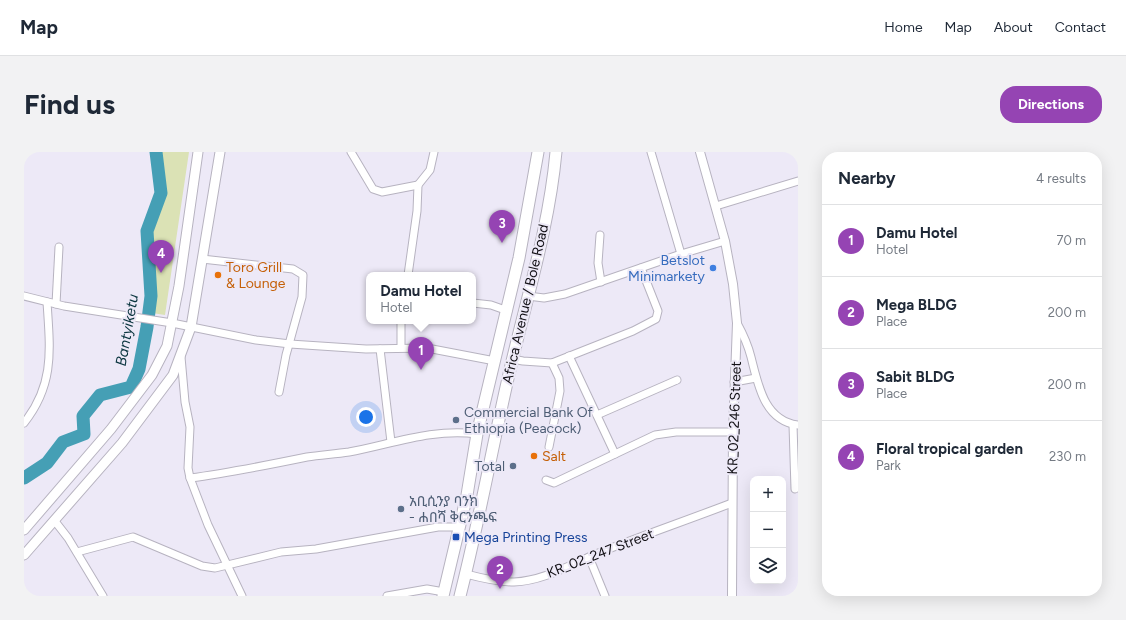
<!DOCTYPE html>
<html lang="en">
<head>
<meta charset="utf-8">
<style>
	body { margin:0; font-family:Figtree,"Noto Sans Ethiopic",sans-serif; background:#f2f2f3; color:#1f2937 }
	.controls { position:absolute; right:12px; bottom:12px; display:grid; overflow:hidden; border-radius:8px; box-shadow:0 4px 16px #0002 }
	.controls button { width:36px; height:36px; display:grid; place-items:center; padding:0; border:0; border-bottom:1px solid #e0e1e3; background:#fff; color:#1f2937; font:20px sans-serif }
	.you { position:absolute; left:342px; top:265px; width:14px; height:14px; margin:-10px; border:3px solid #fff; border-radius:50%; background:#1a73e8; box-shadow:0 0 0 6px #1a73e833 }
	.badge { display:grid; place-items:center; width:26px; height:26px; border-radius:50%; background:#9544b3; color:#fff; font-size:13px; font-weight:700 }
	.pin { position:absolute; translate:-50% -33px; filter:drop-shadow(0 1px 2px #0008) }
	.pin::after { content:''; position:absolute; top:21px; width:14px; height:12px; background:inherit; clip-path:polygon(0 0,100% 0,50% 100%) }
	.popup { position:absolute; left:342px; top:120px; width:110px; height:52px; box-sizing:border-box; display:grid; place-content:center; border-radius:8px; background:#fff; filter:drop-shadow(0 1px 3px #0005); font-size:13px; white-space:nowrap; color:#747a83 }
	.popup b { font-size:15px; color:#1f2937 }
	.popup::after { content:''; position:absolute; left:50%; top:100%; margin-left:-8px; border:8px solid transparent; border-top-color:#fff }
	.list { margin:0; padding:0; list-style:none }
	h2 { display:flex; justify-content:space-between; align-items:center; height:52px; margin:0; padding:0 16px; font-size:17px }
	h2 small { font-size:13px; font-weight:400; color:#747a83 }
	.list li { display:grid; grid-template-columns:26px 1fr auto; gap:12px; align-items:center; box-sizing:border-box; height:72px; padding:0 16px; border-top:1px solid #e0e1e3 }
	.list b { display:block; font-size:15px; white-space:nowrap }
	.list p { margin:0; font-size:13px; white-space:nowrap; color:#747a83 }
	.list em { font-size:13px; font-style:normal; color:#747a83 }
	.icon { flex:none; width:22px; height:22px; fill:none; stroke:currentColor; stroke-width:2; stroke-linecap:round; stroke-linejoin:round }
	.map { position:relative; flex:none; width:774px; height:444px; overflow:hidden; border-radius:16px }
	header { display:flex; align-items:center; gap:24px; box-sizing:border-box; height:56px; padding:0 20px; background:#fff; border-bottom:1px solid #e0e1e3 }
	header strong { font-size:19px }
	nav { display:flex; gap:22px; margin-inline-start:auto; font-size:14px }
	.intro { display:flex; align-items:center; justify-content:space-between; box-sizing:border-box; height:96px; padding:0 24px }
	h1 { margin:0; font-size:28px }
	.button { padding:10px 18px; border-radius:16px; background:#9544b3; color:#fff; font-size:14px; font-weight:700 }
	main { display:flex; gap:24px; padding:0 24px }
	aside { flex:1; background:#fff; border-radius:16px; box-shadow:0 4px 16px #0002 }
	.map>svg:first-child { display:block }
</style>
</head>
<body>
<header>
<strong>Map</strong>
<nav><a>Home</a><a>Map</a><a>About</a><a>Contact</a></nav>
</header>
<div class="intro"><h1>Find us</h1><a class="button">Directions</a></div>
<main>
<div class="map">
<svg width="774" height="444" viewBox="0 0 774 444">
	<rect width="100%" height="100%" fill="#ede9f7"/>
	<polygon fill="#dbe2b5" points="133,0 165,0 141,163 128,161 128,80 141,42"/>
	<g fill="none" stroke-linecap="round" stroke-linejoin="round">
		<polyline stroke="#459fb5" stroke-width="13" points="0,326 23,311 39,290 60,282 59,264 76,243 107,235 115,217 123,175 127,144 123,79 137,41 132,0"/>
		<g stroke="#b7b3c0" stroke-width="9">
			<g id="minor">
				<polyline points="327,0 349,37 358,40 394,33"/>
				<polyline points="627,0 657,102"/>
				<polyline points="692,54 774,29"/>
				<polyline points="576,83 574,111 577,130"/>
				<polyline points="178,107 269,117 279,123 278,145 262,203 255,240"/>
				<polyline points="384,123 393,59 394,33 406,18 410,0"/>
				<polyline points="0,144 40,154 148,171 232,188 266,192 342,197 403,196 471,209"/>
				<polyline points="504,144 520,146 541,142 657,102 701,89"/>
				<polyline points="449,151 467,153 484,159"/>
				<polyline points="32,152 35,95"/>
				<path d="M 713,171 C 719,182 724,193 727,205 C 734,232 740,269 774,273"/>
				<polyline points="377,195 377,169"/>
				<polyline points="356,197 367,290"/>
				<polyline points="545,204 591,302"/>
				<polyline points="157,205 161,250 166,275 164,316 166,326 184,373 218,444"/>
				<polyline points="488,207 499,209 528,211 609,179 632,167 634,159 617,116"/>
				<polyline points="710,230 732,226"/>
				<polyline points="573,263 653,228"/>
				<path d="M 0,271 C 31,232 26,197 23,150"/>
				<polyline points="769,273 771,337"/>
				<polyline points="525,295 536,239 535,226 528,211"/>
				<path d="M 166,326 C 205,321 244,313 283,305 C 297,303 311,302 325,300 C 368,292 409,276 453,282"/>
				<polyline points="522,328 530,331 631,283 652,280 709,280"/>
				<polyline points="30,368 44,386 79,444"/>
				<polyline points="53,400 109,385 178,414 191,416 257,400 292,397 414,375 435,375"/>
				<polyline points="565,405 581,444"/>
				<path d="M 442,422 C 457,426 474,430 490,430 C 522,429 552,409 582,398 C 623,382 666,367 708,351"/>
				<polyline points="363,444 403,437 420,440"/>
			</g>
		</g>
		<g stroke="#b7b3c0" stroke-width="10">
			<polyline id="tertiary" points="676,0 701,89 709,132 713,171 709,280 708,444"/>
		</g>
		<g stroke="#b7b3c0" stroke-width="11">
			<g id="secondary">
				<polyline points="0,378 87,277 128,223 143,194 155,134 174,0"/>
				<polyline points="0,403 98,291 149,223 167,175 196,0"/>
			</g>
		</g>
		<g stroke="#b7b3c0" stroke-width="13">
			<g id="primary">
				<polyline points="419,444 443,343 453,282 495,106 514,0"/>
				<path d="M 436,444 C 455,370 468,296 485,222 C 502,148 525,76 532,0"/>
			</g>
		</g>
		<use href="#minor" stroke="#fff" stroke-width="7"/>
		<use href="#tertiary" stroke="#fff" stroke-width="8"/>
		<use href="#secondary" stroke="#fff" stroke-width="9"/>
		<use href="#primary" stroke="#fff" stroke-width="11"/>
	</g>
	<circle fill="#3f7fe0" stroke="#ede9f7" stroke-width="1.5" cx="689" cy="116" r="4"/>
	<g fill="#e8710a" stroke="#ede9f7" stroke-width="1.5">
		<circle cx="194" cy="123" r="4"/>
		<circle cx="510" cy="304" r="4"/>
	</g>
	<g fill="#5c6f8a" stroke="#ede9f7" stroke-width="1.5">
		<circle cx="432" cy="268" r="4"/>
		<circle cx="489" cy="314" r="4"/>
		<circle cx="377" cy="357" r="4"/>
	</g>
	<rect fill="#1a4fb4" stroke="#ede9f7" stroke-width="1.5" x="428" y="381" width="8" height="8" rx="2"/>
	<g text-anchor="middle" stroke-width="4" stroke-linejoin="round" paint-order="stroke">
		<g font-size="14" fill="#366cbe" stroke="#ede9f7" text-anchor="end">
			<text x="681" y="113">Betslot<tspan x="681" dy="16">Minimarkety</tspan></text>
		</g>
		<g font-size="14" fill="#c56008" stroke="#ede9f7" text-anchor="start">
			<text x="202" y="120">Toro Grill<tspan x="202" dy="16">&amp; Lounge</tspan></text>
			<text x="518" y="309">Salt</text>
		</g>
		<g font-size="14" fill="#110f14" stroke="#ede9f7">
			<text transform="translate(501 152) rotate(-77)" y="5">Africa Avenue / Bole Road</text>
			<text transform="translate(710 266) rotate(-88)" y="5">KR_02_246 Street</text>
			<text transform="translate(576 401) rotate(-21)" y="5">KR_02_247 Street</text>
		</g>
		<g font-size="14" fill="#4e5e75" stroke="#ede9f7" text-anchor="start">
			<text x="440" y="265">Commercial Bank Of<tspan x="440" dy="16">Ethiopia (Peacock)</tspan></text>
			<text x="481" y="319" text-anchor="end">Total</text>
			<text x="385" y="354">አቢሲንያ ባንክ<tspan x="385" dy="16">- ሐበሻ ቅርንጫፍ</tspan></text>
		</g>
		<g font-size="14" fill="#164399" stroke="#ede9f7" text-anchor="start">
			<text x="440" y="390">Mega Printing Press</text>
		</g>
		<g font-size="15" font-style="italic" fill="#09343e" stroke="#ede9f7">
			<text transform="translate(103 178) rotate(-80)" y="5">Bantyiketu</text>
		</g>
	</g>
</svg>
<div class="controls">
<button>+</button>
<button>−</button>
<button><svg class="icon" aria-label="layers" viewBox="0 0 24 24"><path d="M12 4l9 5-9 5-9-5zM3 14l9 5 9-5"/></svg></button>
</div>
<div class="you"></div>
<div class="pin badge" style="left:397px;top:218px">1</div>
<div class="popup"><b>Damu Hotel</b>Hotel</div>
<div class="pin badge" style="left:476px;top:437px">2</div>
<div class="pin badge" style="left:478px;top:91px">3</div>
<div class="pin badge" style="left:137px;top:121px">4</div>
</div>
<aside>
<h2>Nearby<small>4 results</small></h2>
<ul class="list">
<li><span class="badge">1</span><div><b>Damu Hotel</b><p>Hotel</p></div><em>70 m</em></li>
<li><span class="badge">2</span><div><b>Mega BLDG</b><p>Place</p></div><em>200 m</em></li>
<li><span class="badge">3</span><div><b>Sabit BLDG</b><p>Place</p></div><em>200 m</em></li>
<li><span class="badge">4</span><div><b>Floral tropical garden</b><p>Park</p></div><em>230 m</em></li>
</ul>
</aside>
</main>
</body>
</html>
